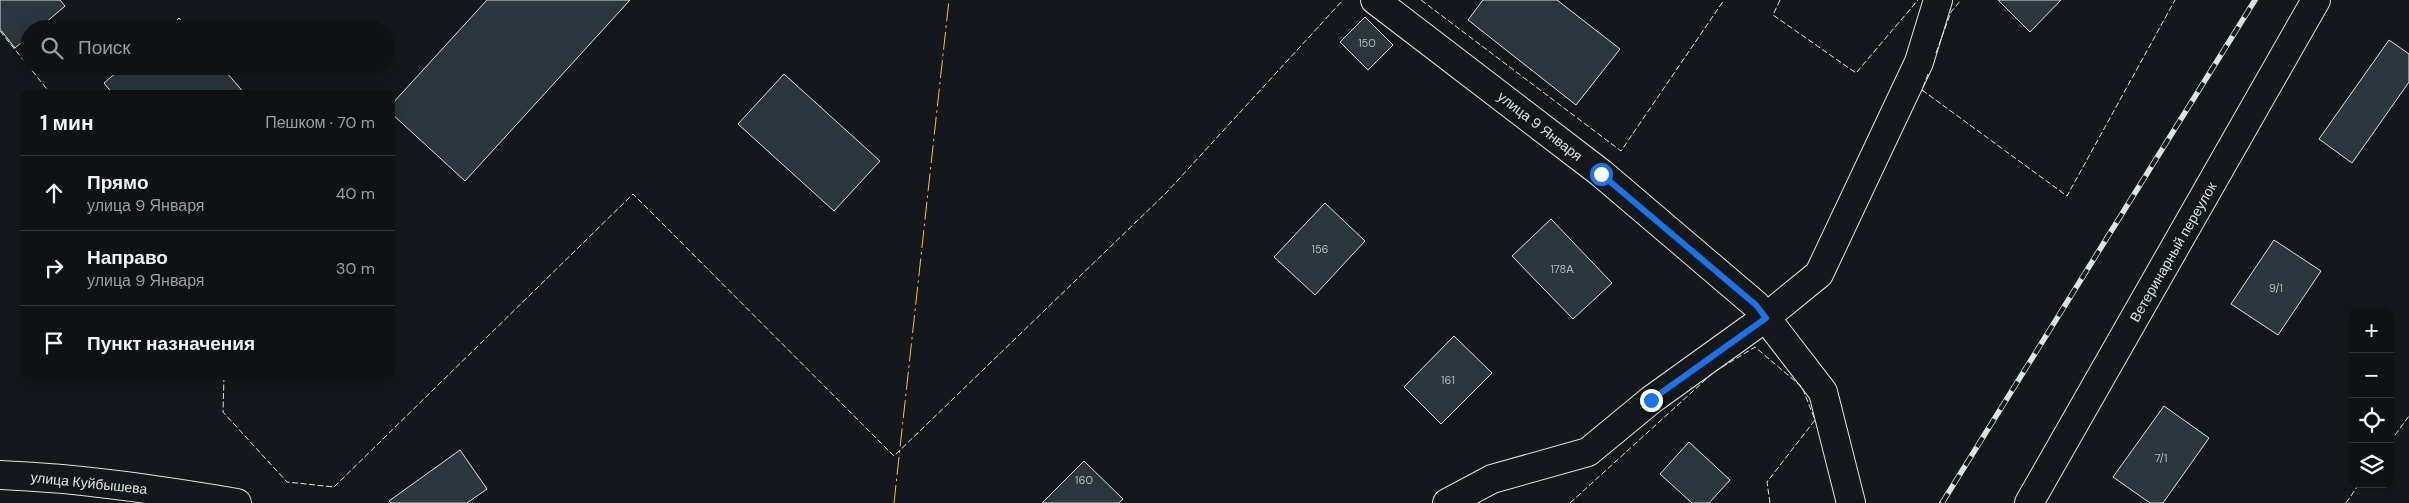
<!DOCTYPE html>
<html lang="ru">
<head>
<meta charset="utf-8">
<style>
	body { margin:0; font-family:"DM Sans",sans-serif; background:#181b1e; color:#f1f3f6 }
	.controls { position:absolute; right:15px; bottom:15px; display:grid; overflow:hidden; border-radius:10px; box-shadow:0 2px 8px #0003 }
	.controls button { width:45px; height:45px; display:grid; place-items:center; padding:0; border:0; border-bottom:1px solid #2f3234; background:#0f1215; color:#f1f3f6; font:25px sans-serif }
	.stop { position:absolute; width:15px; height:15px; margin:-11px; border:4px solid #1a73e8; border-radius:50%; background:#fff }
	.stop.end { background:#1a73e8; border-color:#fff; box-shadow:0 1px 5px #0008 }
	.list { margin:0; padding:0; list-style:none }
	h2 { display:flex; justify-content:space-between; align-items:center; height:65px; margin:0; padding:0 20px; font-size:21px }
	h2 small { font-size:16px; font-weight:400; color:#9b9ea0 }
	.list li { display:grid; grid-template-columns:32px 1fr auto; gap:15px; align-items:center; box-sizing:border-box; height:75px; padding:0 20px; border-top:1px solid #2f3234 }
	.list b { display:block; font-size:19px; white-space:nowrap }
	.list p { margin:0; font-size:16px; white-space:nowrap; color:#9b9ea0 }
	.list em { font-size:16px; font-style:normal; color:#9b9ea0 }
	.icon { flex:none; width:28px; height:28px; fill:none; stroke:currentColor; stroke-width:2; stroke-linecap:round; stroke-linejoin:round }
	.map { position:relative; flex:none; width:2409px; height:503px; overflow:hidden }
	.search { position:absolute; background:#0f1215; box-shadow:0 2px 8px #0003; left:20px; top:20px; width:375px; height:55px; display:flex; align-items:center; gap:12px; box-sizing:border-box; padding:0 18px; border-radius:28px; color:#9b9ea0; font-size:19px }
	.panel { position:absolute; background:#0f1215; box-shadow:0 2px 8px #0003; left:20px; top:90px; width:375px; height:290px; border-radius:10px }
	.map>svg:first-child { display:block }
</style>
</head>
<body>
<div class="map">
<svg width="2409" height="503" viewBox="0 0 2409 503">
	<rect width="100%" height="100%" fill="#14181c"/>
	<g fill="#2c363c" stroke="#d8e6dc">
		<polygon points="0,0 60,0 65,6 38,29 29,29 29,36 15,48 0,29"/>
		<polygon points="487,0 630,0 465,181 391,113 391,105"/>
		<polygon points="1483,0 1557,0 1620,49 1576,105 1468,20"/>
		<polygon points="1998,0 2061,0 2030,32"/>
		<polygon points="1365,17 1393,45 1368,70 1340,42"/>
		<polygon points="179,18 188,29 167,29"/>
		<polygon points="2389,40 2409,54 2409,82 2352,163 2319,139"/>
		<polygon points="124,66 221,66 245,94 113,94 104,83"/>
		<polygon points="784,74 880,161 834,211 738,124"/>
		<polygon points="1325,203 1365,241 1315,295 1274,257"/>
		<polygon points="1551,219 1612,283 1573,319 1512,256"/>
		<polygon points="2274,240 2321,271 2278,335 2231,304"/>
		<polygon points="1454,336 1492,373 1441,424 1404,387"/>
		<polygon points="2164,406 2209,438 2163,503 2150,503 2113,477"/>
		<polygon points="1689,442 1730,480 1709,503 1692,503 1660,474"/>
		<polygon points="460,450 487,489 467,503 391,503 389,501"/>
		<polygon points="1084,461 1123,499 1119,503 1042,503"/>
	</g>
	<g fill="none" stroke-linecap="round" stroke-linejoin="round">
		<g stroke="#d8e6dc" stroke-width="30">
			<g id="minor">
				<polyline points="1375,0 1601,173 1756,305 1823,392 1851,503"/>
				<path d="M 0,475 C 80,478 158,490 237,503"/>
				<polyline points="1447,503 1492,479 1588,452 1651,400 1765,318 1819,274 1919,62 1938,0"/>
				<polyline points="2029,503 2316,0"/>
			</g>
		</g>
		<use href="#minor" stroke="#14181c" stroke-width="28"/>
		<g stroke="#d8e6dc" stroke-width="5.5">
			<polyline id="rail" points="1942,503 2255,0"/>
		</g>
		<use href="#rail" stroke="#14181c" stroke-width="4" stroke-dasharray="11" stroke-linecap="butt"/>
		<g stroke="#d8e6dc" stroke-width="1" stroke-dasharray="6 2.5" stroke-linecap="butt">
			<polyline points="1421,0 1621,151 1724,0"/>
			<polyline points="1780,0 1773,15 1856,73 1918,0"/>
			<polyline points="0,31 51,94"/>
			<polyline points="1936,53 1951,12 1961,0"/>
			<polyline points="1928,74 1922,90 2067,196 2175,0"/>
			<polyline points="224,376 223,412 287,482 334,487 633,194 894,456 1167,192 1343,0"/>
			<polyline points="2390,442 2409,416"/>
			<polyline points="1570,503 1714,372 1755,347 1802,387 1815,420 1767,482 1770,503"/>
			<polyline points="2346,503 2359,484"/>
		</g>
		<polyline stroke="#ffb74d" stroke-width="1" stroke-dasharray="18 4 2.5 4" stroke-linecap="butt" points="894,503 949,0"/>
	</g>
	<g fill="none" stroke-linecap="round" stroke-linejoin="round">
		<polyline stroke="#1a73e8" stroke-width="6" points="1601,174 1756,305 1766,318 1651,400"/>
	</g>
	<g text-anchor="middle" stroke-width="4" stroke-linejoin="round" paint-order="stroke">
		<g font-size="11" fill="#adbab4">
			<text x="1367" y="47">150</text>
			<text x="1320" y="253">156</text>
			<text x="1562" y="273">178А</text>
			<text x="2276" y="292">9/1</text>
			<text x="1448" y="384">161</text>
			<text x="2161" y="462">7/1</text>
			<text x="1084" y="484">160</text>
		</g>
		<g font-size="14" fill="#d8e6dc" stroke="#14181c">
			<text transform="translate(1540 126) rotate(38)" y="5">улица 9 Января</text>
			<text transform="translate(2173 252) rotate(-60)" y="5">Ветеринарный переулок</text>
			<text transform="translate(89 483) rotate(6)" y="5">улица Куйбышева</text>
		</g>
	</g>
</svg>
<div class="controls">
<button>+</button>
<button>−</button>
<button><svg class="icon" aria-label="locate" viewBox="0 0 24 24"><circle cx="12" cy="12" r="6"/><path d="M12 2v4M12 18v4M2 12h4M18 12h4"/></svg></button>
<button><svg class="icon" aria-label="layers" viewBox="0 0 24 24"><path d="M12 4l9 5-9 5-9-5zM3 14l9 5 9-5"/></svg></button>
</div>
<div class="stop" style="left:1601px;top:174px"></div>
<div class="stop end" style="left:1651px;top:400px"></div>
<div class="search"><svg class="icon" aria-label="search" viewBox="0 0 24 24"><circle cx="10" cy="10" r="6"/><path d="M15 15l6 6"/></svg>Поиск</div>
<section class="panel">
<h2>1 мин<small>Пешком · 70 m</small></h2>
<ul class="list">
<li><svg class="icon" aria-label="ahead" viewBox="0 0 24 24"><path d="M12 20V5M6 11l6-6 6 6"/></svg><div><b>Прямо</b><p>улица 9 Января</p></div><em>40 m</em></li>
<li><svg class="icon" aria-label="right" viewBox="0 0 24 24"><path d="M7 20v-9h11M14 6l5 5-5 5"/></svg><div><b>Направо</b><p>улица 9 Января</p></div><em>30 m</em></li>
<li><svg class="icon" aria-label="arrive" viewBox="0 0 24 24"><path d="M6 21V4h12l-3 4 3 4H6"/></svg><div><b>Пункт назначения</b></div></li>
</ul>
</section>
</div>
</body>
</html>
